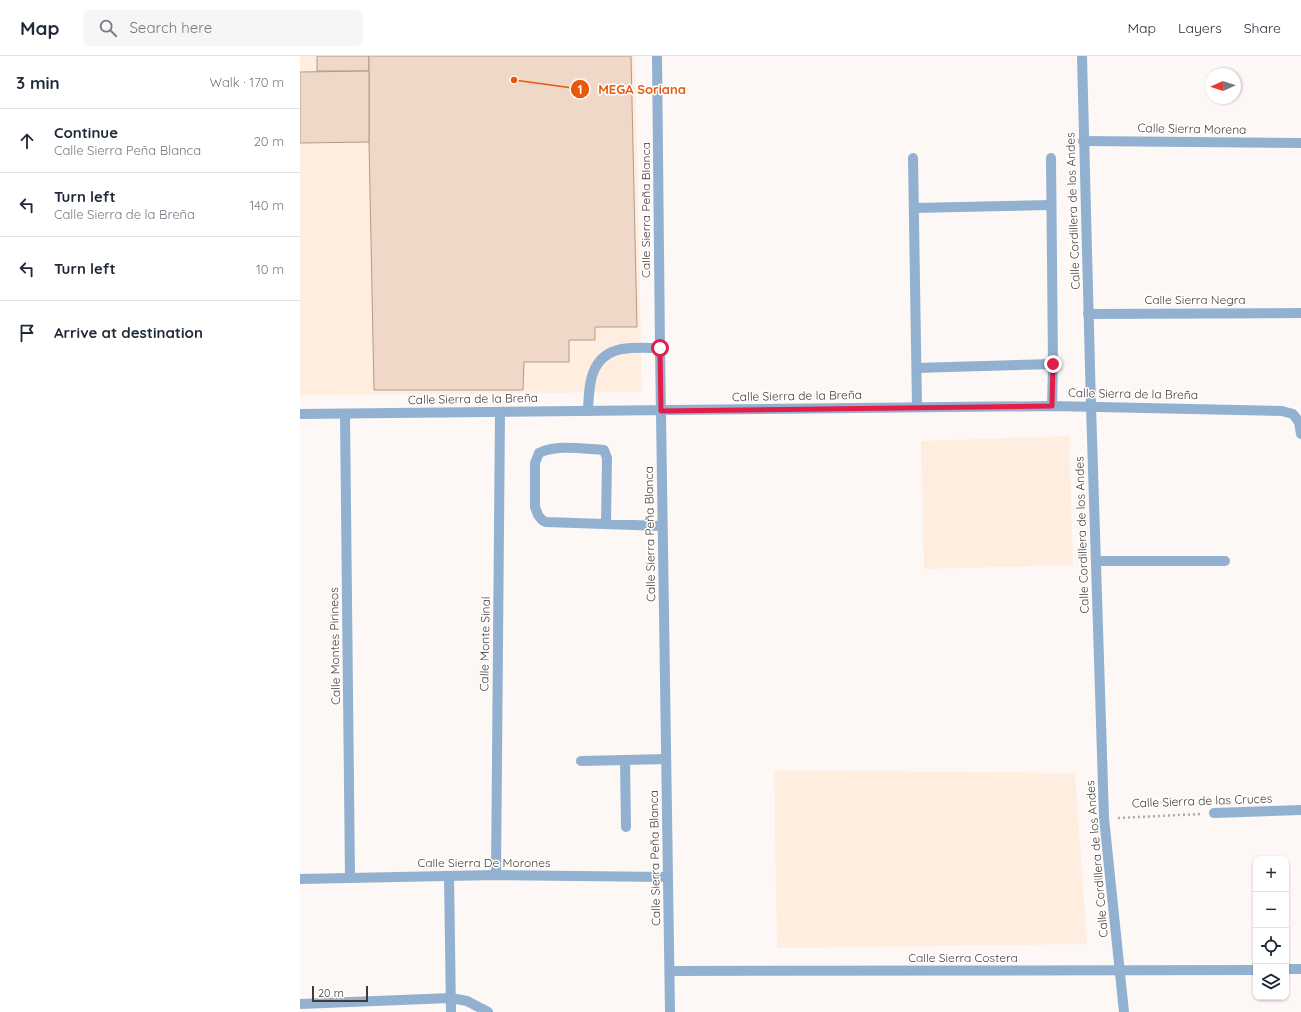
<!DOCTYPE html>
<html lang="en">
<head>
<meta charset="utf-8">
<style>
	body { margin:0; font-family:Quicksand,sans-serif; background:#f6f6f7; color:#1f2937 }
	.controls { position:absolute; right:12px; bottom:12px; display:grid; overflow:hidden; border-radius:8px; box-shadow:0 1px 3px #0004 }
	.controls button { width:36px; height:36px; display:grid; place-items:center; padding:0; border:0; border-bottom:1px solid #e0e1e3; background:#fff; color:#1f2937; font:20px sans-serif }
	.compass { position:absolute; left:905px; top:12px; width:36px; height:36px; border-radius:50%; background:#fff; box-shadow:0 1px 3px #0004; rotate:267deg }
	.scale { position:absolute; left:12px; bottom:10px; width:56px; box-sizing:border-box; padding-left:4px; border:2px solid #443b34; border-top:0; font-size:11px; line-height:14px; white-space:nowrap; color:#443b34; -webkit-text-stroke:3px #fff; paint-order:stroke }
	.stop { position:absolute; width:12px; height:12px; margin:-9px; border:3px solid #e11d48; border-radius:50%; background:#fff }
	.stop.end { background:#e11d48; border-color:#fff; box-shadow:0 1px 4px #0008 }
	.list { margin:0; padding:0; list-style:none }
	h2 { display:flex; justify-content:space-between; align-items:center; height:52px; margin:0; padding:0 16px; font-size:17px }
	h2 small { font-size:13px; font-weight:400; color:#747a83 }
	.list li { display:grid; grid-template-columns:26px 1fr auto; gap:12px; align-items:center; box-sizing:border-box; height:64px; padding:0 16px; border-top:1px solid #e0e1e3 }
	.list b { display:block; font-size:15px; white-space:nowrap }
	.list p { margin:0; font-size:13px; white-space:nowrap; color:#747a83 }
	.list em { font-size:13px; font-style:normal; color:#747a83 }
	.icon { flex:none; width:22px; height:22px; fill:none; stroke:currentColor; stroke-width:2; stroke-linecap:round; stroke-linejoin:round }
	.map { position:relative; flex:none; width:1001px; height:956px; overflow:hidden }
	header { display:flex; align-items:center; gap:24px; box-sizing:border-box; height:56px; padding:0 20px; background:#fff; border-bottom:1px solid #e0e1e3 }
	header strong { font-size:19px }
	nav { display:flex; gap:22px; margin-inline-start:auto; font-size:14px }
	.search { width:280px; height:36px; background:#f6f6f7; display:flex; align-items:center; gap:10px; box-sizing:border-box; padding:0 14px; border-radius:8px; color:#747a83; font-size:15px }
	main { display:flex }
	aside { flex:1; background:#fff }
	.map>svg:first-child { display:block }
</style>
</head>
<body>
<header>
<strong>Map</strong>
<div class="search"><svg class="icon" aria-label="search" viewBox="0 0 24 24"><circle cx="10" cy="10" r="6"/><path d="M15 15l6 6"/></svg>Search here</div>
<nav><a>Map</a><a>Layers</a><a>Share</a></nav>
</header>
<main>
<aside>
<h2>3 min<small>Walk · 170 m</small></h2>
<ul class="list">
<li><svg class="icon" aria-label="ahead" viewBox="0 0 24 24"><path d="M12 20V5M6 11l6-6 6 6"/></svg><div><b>Continue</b><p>Calle Sierra Peña Blanca</p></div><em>20 m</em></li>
<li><svg class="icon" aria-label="left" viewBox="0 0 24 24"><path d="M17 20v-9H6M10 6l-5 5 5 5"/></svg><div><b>Turn left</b><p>Calle Sierra de la Breña</p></div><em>140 m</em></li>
<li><svg class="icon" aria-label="left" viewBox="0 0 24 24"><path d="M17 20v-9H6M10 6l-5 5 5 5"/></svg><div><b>Turn left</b></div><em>10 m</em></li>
<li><svg class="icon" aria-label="arrive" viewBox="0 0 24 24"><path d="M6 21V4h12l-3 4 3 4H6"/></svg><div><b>Arrive at destination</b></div></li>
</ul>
</aside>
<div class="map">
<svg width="1001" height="956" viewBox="0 0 1001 956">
	<rect width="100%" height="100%" fill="#fdf8f5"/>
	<g fill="#ffeddf">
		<polygon points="0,0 335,0 342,336 0,339"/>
		<polygon points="769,380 773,509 624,513 621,385"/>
		<polygon points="474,714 775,717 787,888 477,892"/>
	</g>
	<g fill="#efd8c7" stroke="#b09b8a">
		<rect x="17" y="0" width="52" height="15"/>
		<polygon points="69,0 331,0 337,271 295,271 295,284 269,284 269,306 224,306 223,334 74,334 69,86"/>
		<polygon points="69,15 69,86 0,87 0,16"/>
	</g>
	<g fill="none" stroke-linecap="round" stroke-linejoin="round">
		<polyline stroke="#b1aaa6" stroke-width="2.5" stroke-dasharray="2 3" stroke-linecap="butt" points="818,762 901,758"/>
		<g stroke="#92b1d1" stroke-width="10">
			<polyline points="357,0 360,292 370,956"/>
			<polyline points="782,0 791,350 804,762 824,956"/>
			<polyline points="783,85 1001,87"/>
			<polyline points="613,102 617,351"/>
			<polyline points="614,152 751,149"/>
			<polyline points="788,258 1001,257"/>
			<polyline points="617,312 753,308 751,102"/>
			<polyline points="752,350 753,308"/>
			<path d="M 288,355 C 289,328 290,299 322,293 C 334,291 348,292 360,292"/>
			<polyline points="0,358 752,350 982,355 993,358 999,366 1001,378"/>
			<polyline points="45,358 50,822"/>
			<path d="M 306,468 L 307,402 L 304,394 C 284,393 256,388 239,397 L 235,407 L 235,451 L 238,459 L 242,464 L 246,466 L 362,470"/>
			<polyline points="796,505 925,505"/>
			<polyline points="281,705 325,704"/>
			<polyline points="914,757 1001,754"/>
			<polyline points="326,771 325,704 366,703"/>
			<polyline points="196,819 200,356"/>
			<polyline points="149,820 151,956"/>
			<polyline points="0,823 196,819 367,821"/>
			<polyline points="986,913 1001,913"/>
			<polyline points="370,915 956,914"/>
			<polyline points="0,948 151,942 167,945 188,956"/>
		</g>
	</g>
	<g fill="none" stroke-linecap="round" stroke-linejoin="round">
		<polyline stroke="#e11d48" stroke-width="5" points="360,292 361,355 752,350 753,308"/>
	</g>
	<g text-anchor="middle" stroke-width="3" stroke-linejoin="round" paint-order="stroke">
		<g font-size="12" fill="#443b34" stroke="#fff">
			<text transform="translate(892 73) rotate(1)" y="4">Calle Sierra Morena</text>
			<text transform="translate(346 154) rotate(-90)" y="4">Calle Sierra Peña Blanca</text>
			<text transform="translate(773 155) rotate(-92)" y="4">Calle Cordillera de los Andes</text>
			<text x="895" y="248">Calle Sierra Negra</text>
			<text transform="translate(833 338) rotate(1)" y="4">Calle Sierra de la Breña</text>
			<text transform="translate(497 340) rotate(-1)" y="4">Calle Sierra de la Breña</text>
			<text transform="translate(173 343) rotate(-1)" y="4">Calle Sierra de la Breña</text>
			<text transform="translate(350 478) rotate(-91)" y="4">Calle Sierra Peña Blanca</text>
			<text transform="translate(782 479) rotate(-92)" y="4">Calle Cordillera de los Andes</text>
			<text transform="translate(185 588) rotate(-89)" y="4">Calle Monte Sinaí</text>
			<text transform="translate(35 590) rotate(-91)" y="4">Calle Montes Pirineos</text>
			<text transform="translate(902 745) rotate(-2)" y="4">Calle Sierra de las Cruces</text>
			<text transform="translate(355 802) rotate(-91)" y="4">Calle Sierra Peña Blanca</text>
			<text transform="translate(797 803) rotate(-95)" y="4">Calle Cordillera de los Andes</text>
			<text x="184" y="811">Calle Sierra De Morones</text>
			<text x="663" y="906">Calle Sierra Costera</text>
		</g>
	</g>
	<path fill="none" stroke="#e8590c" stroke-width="1.5" d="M214 24L280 33"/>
	<g fill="#e8590c" stroke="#fff" stroke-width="1.5">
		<circle cx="214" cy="24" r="4"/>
		<circle cx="280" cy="33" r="10"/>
	</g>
	<g font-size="12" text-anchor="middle" font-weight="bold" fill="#fff">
		<text x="280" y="38">1</text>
	</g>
	<g font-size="13" text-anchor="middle" font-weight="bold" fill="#e8590c" stroke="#fff" stroke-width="3" stroke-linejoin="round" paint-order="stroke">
		<text x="342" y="38">MEGA Soriana</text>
	</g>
</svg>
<div class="controls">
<button>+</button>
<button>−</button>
<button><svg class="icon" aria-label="locate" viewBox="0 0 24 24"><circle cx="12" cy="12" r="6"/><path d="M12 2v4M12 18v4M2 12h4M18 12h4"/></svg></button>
<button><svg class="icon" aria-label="layers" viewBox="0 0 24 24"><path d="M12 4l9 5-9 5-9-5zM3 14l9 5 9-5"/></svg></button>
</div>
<svg class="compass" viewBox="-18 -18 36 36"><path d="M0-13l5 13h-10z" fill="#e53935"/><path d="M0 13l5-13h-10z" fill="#747a83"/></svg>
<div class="scale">20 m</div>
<div class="stop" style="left:360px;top:292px"></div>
<div class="stop end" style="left:753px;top:308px"></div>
</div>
</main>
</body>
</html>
